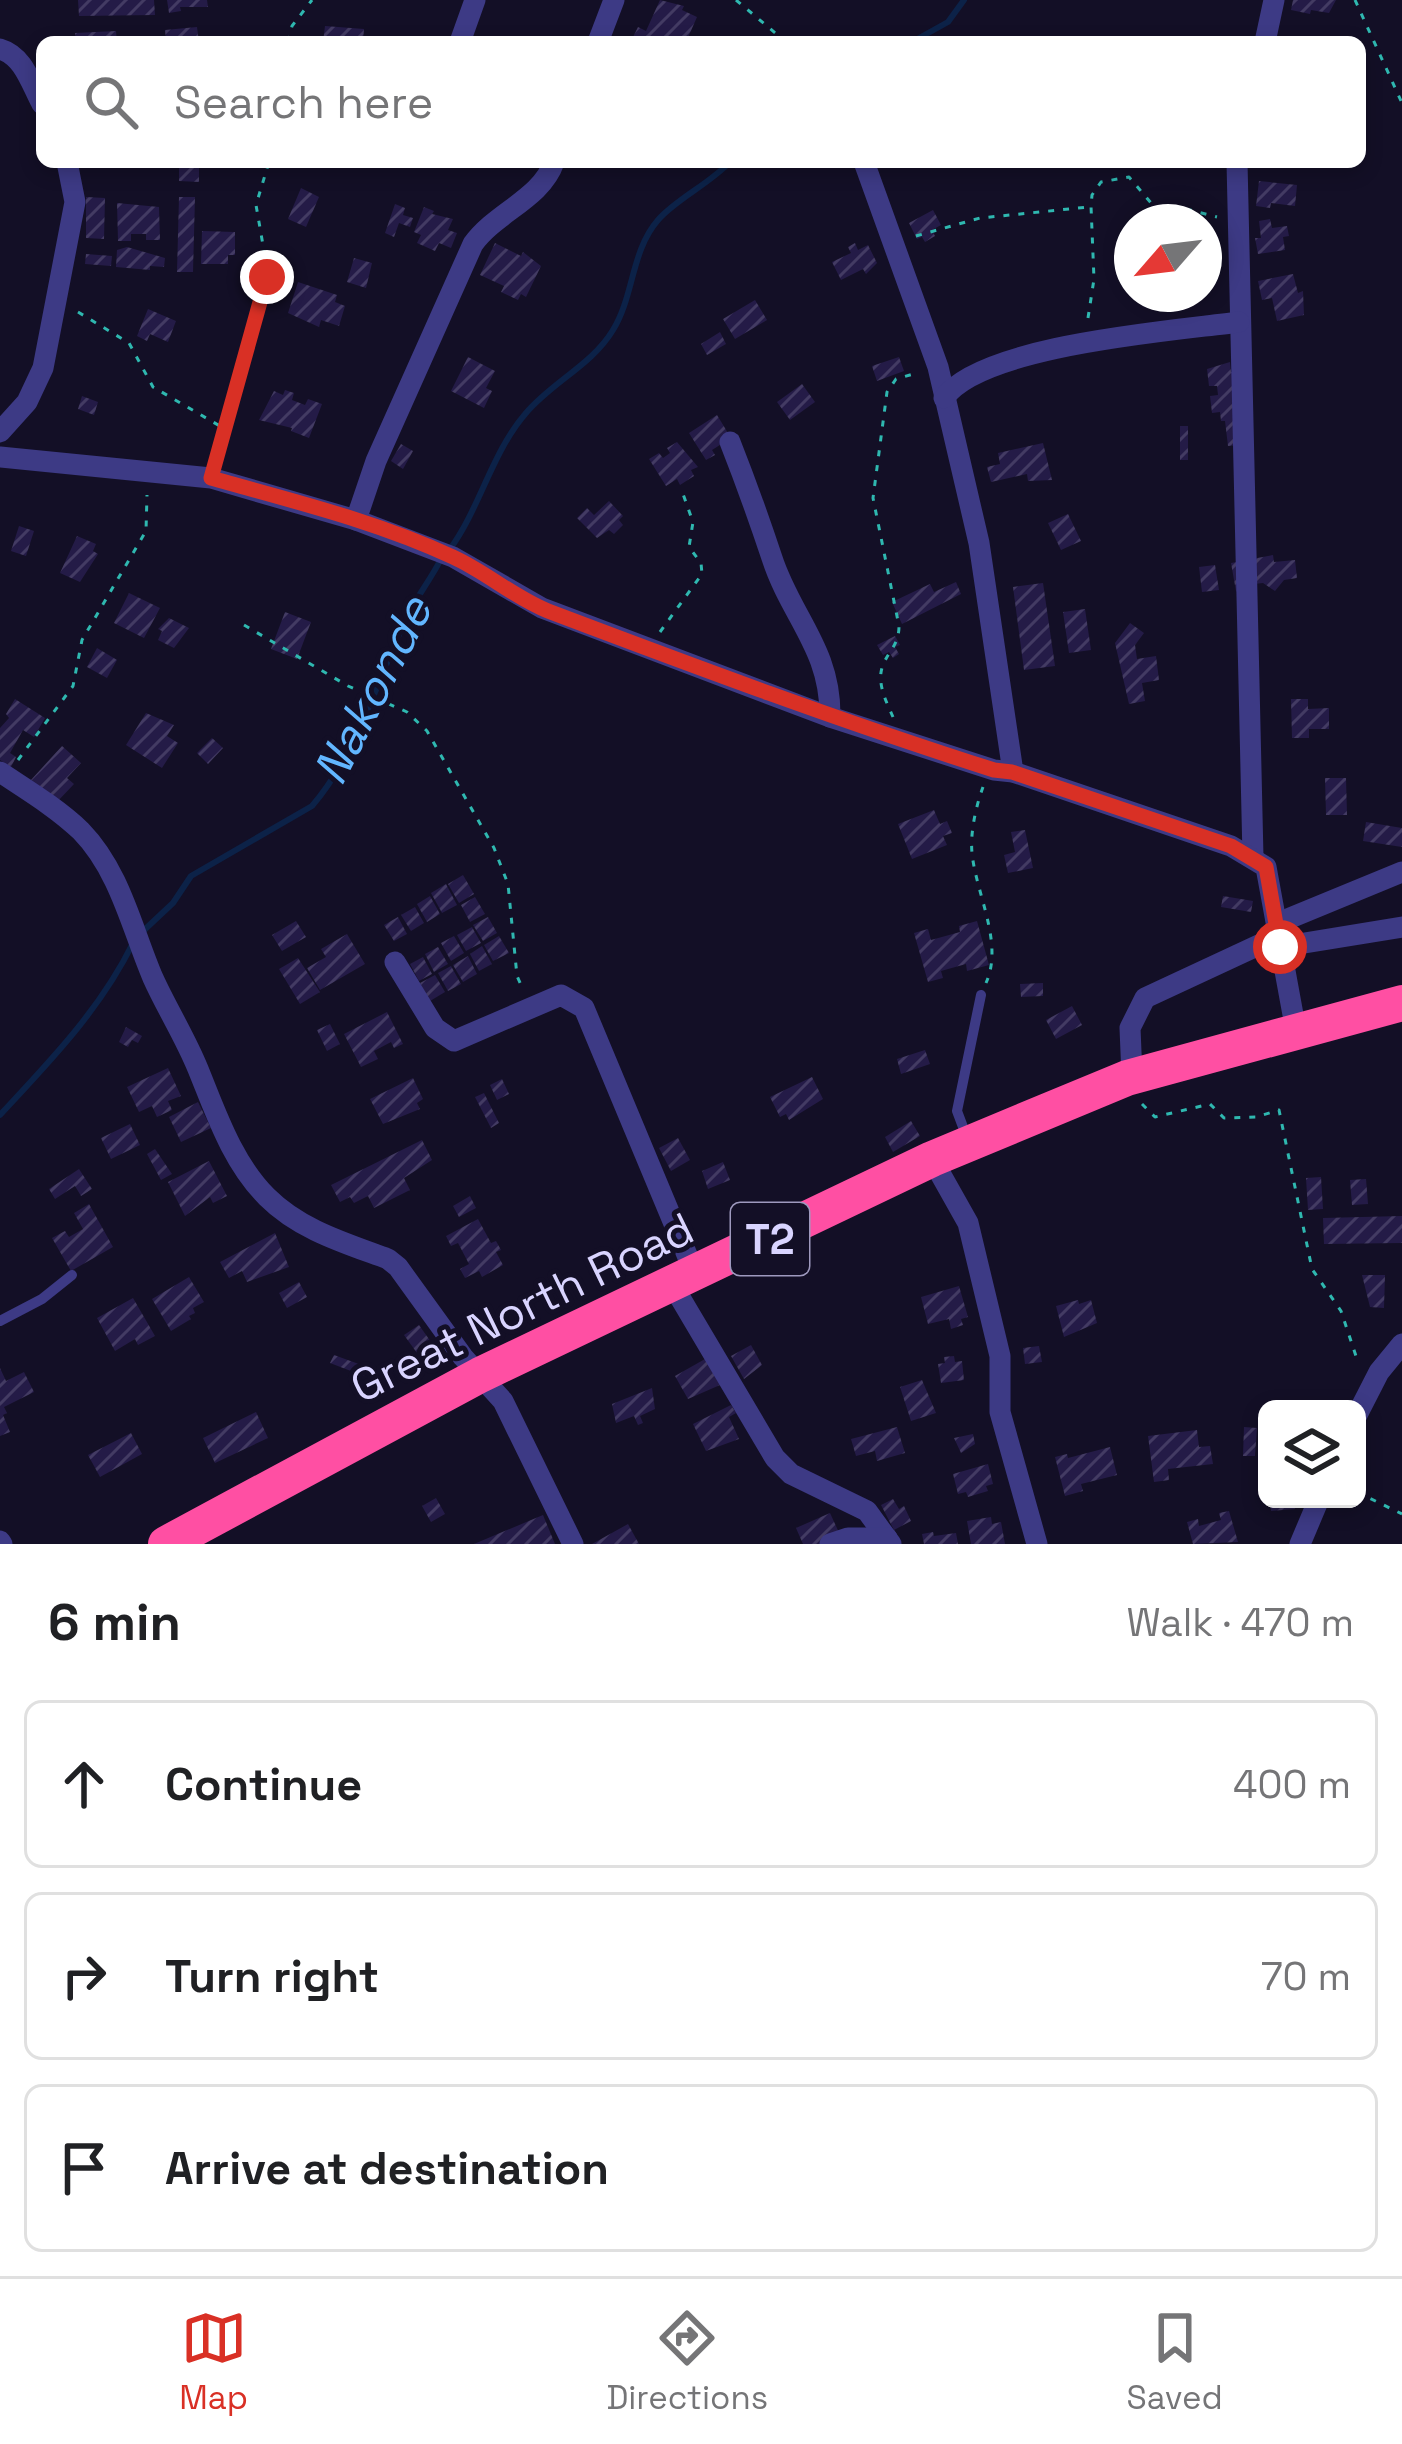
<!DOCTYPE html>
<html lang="en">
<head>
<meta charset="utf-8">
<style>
	body { margin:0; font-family:"Space Grotesk",sans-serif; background:#f6f6f6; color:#202124 }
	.controls { position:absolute; right:36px; bottom:36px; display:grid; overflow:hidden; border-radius:18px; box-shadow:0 6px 18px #0003 }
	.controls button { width:108px; height:108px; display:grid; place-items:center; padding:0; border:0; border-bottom:3px solid #e0e0e0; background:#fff; color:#202124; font:60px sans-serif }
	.compass { position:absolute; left:1114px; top:204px; width:108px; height:108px; border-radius:50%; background:#fff; box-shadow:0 6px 18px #0003; rotate:242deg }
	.stop { position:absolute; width:36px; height:36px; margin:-27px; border:9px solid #d93025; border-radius:50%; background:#fff }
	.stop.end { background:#d93025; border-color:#fff; box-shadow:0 3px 12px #0008 }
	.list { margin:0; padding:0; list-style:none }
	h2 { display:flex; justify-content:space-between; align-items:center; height:156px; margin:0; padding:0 48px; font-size:51px }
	h2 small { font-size:39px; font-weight:400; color:#757577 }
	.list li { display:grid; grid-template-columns:78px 1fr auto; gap:36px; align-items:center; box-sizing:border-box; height:168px; margin:0 24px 24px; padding:0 24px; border:3px solid #e0e0e0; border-radius:18px }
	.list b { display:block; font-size:45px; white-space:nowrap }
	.list em { font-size:39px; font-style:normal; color:#757577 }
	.icon { flex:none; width:66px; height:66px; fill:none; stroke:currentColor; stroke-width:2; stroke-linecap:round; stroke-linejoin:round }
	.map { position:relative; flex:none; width:1402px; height:1544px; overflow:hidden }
	.search { position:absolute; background:#fff; box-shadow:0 6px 18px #0003; left:36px; right:36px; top:36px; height:132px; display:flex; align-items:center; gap:30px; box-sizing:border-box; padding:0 42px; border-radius:18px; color:#757577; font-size:45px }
	.sheet { height:732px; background:#fff }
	nav { display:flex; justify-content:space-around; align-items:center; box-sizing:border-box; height:168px; border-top:3px solid #e0e0e0; background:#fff; font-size:33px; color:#757577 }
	nav a { display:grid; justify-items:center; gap:6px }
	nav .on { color:#d93025 }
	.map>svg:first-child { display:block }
</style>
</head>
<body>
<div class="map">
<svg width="1402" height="1544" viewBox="0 0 1402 1544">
	<defs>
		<pattern id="building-hatch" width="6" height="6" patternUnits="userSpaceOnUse" patternTransform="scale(3)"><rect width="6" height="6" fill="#241b47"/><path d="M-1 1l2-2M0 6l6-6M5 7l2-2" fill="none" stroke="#433b63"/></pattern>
	</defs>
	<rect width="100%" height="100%" fill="#130f26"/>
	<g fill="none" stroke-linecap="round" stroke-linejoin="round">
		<g stroke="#0c2248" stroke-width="6">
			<polyline points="912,42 948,22 964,0"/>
			<path d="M 450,549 C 480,508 492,452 526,413 C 552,382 592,365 613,330 C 634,296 631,251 658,220 C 675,200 709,184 730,162"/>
			<path d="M 141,933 L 173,903 L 191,876 L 312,806 C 359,751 377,679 408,615 C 417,596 431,579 441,559"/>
			<path d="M 0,1115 C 50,1061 100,1010 133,943"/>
		</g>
	</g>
	<g fill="url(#building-hatch)">
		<polygon points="78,0 154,0 155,15 79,16"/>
		<polygon points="167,0 207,0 208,7 180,7 181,11 169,13"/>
		<polygon points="660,0 684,6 682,10 697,17 686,42 632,39 638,27 646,31"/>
		<polygon points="1293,0 1336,0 1329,13 1311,10 1310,14 1291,10"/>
		<polygon points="325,26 364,29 363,42 323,42"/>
		<polygon points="197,27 199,42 166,42 165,30"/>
		<polygon points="116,31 117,42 76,42 75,33"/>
		<polygon points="179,162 199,162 199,182 179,181"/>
		<polygon points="1259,181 1297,185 1295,206 1271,203 1270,208 1256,206"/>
		<polygon points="301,188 319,197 306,227 288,219"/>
		<polygon points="86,197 105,198 104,239 86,238"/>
		<polygon points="179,197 195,197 193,272 177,272"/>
		<polygon points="117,203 159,207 160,240 146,240 146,234 131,234 131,241 118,241"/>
		<polygon points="395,204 405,208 403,215 413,218 410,227 399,223 394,237 385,233"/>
		<polygon points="424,207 434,211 432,214 453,219 448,230 457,233 451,248 439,243 435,251 417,243 421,235 414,232"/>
		<polygon points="933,210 941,225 932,230 935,236 925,242 922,237 917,239 909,223"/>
		<polygon points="1270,219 1272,228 1287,226 1289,236 1283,237 1285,250 1258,254 1255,238 1261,238 1259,221"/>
		<polygon points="202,231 235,232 235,255 228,255 228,264 201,264"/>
		<polygon points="495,243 521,256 523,252 541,266 526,297 521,294 518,300 501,292 504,286 480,275"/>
		<polygon points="855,243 858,250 868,245 877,263 866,274 863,269 841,280 832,262 851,253 848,247"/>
		<polygon points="127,247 165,258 164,267 150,266 150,270 116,267 117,250"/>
		<polygon points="86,254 112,256 111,266 85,264"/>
		<polygon points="354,258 372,263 366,288 347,282"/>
		<polygon points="1293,274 1298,293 1303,291 1304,315 1277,321 1272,298 1262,300 1258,281"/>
		<polygon points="298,282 337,295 335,302 345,306 339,326 321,320 319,327 288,313"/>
		<polygon points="755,300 767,320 735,339 723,319"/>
		<polygon points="148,309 176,321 168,342 150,334 147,341 137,336"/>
		<polygon points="720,332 726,344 707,355 701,344"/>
		<polygon points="468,357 495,371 486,388 492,391 484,408 451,391"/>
		<polygon points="899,357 904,371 877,381 872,366"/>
		<polygon points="1230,362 1231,372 1238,371 1240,445 1228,446 1225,421 1221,421 1220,412 1212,413 1210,396 1218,395 1217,386 1209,386 1207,369"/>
		<polygon points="802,384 815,402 790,420 777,402"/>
		<polygon points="285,390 294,393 292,400 305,405 308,399 322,404 309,438 291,431 292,428 259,420 274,391 283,395"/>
		<polygon points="82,396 98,402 94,415 78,409"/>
		<polygon points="717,415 731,438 712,450 715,455 706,460 689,433"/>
		<rect x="1180" y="426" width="8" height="34"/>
		<polygon points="677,442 698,467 691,470 694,476 680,485 677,479 666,486 649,459 659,453 663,458 670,453 667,448"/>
		<polygon points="1043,443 1052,480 1028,481 1027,474 991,482 987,467 1000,464 998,453"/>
		<polygon points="401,444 413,451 403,469 391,461"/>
		<polygon points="609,501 623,516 619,520 623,525 614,534 609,530 597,538 577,518 587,508 594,515"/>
		<polygon points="1068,514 1081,541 1061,550 1048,523"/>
		<polygon points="19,526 34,531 26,556 11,551"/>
		<polygon points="77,536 96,544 93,551 98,554 80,582 60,573"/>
		<polygon points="1273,555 1274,562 1295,560 1297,578 1284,580 1275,591 1263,583 1254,584 1240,594 1236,591 1231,563"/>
		<polygon points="1215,565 1219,590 1202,592 1199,567"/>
		<polygon points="956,582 961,594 902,624 892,602 930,584 934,592"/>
		<polygon points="1043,583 1055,666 1024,670 1013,587"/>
		<polygon points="129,593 160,608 144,638 114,623"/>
		<polygon points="1085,609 1091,650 1069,653 1063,612"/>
		<polygon points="285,612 311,622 297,659 271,649"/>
		<polygon points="169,618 189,628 174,648 158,640 162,631 158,629"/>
		<polygon points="1130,623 1144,633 1135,645 1137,659 1156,656 1159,680 1142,683 1145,701 1129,704 1115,643"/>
		<polygon points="895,636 900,645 895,647 899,654 893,658 889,652 883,655 877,645"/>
		<polygon points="97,648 117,660 107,678 87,667"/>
		<polygon points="15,699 45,718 34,737 23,730 10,753 16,757 11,767 0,760 0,728 9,718 6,714"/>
		<polygon points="1291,699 1308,699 1308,709 1329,708 1329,729 1309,729 1309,738 1292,738"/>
		<polygon points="146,713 174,725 167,736 178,743 162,768 126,745"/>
		<polygon points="212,738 223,748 208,764 197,753"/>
		<polygon points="62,746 81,763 67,778 74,784 56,803 31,780"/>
		<polygon points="1325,778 1346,778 1347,815 1326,815"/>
		<polygon points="934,810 940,824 947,821 952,833 943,836 947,845 912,859 898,824"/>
		<polygon points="1366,822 1402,828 1402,847 1363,841"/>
		<polygon points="1025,830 1033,868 1008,873 1004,855 1015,852 1011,832"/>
		<polygon points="463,875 474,894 459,903 448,884"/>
		<polygon points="446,884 457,905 442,913 431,893"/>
		<polygon points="430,896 440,914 427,922 417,904"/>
		<polygon points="1223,896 1253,901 1251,912 1221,907"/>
		<polygon points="475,897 485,914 470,922 461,905"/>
		<polygon points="415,907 424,923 411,931 401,915"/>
		<polygon points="398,917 407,934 394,941 384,925"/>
		<polygon points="488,917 497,933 483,941 473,925"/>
		<polygon points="296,921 306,937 282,951 272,935"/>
		<polygon points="977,921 989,965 967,971 966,964 941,971 943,978 928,982 914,933 928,929 931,940 960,932 959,926"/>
		<polygon points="472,927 481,943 466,951 457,935"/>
		<polygon points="347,934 365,964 320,990 307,968 326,957 321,949"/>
		<polygon points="454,936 464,953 451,961 441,943"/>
		<polygon points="499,936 509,953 493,961 484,945"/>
		<polygon points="482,946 492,964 479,971 470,954"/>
		<polygon points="438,947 448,964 434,972 425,954"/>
		<polygon points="468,956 477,974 463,982 453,965"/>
		<polygon points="423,957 432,974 419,981 410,964"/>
		<polygon points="298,958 320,992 300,1004 279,969"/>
		<polygon points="451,966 461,984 448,991 438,973"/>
		<polygon points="435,975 445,992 430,1001 420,983"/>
		<polygon points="1043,983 1043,996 1021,997 1020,984"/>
		<polygon points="1072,1006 1082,1025 1056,1039 1046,1020"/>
		<polygon points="387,1012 403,1044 394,1048 391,1042 374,1051 378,1059 361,1067 344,1034"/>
		<polygon points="330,1024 340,1044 327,1051 317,1030"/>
		<polygon points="126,1027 142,1036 138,1043 132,1040 128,1047 119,1042"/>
		<polygon points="925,1050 930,1064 901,1074 897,1059"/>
		<polygon points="168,1068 181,1096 168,1101 172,1110 157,1117 152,1106 139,1112 127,1087"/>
		<polygon points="812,1077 823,1099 789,1120 786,1114 780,1117 770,1097"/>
		<polygon points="413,1078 423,1099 417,1103 420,1109 383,1124 370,1099"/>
		<polygon points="502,1079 509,1094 497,1100 490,1085"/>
		<polygon points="484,1093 499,1123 491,1128 475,1097"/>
		<polygon points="198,1102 211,1128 181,1142 169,1117"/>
		<polygon points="911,1121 920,1136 893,1152 885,1137"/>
		<polygon points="130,1124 140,1145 111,1159 101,1138"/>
		<polygon points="678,1138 690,1160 671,1171 659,1148"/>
		<polygon points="422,1140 432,1160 404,1178 410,1190 374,1208 368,1196 354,1203 350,1197 340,1202 331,1185"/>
		<polygon points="155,1149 172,1174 161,1180 147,1154"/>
		<polygon points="209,1161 227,1196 213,1203 210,1197 185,1216 168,1182"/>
		<polygon points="723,1162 730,1180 708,1189 702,1171"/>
		<polygon points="79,1169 92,1189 81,1196 75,1186 55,1199 49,1189"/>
		<polygon points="1321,1177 1323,1209 1308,1210 1306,1178"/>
		<polygon points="1366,1179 1368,1204 1352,1205 1350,1180"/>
		<polygon points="470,1196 476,1208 459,1217 453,1206"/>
		<polygon points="89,1204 113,1247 71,1271 52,1238 65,1231 69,1237 83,1229 74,1213"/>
		<polygon points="1402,1216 1402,1243 1324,1244 1323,1218"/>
		<polygon points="478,1219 491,1243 496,1241 501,1250 496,1252 503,1265 482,1277 479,1271 465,1278 460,1269 469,1264 458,1243 451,1246 446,1236"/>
		<polygon points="275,1233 289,1267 247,1282 242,1271 229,1278 220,1262"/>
		<polygon points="1362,1275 1385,1275 1384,1308 1370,1307"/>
		<polygon points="189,1277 204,1302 193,1308 195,1313 189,1316 191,1319 171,1331 152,1299"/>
		<polygon points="299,1282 307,1297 287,1308 279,1293"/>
		<polygon points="959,1286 968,1317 961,1319 963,1325 951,1329 949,1319 928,1324 921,1297"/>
		<polygon points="133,1298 155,1336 138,1345 135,1339 115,1351 97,1318"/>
		<polygon points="1078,1300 1079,1304 1091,1300 1097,1323 1064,1337 1056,1306"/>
		<polygon points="419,1325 431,1342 417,1353 404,1335"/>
		<polygon points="751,1345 762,1365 744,1379 731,1356"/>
		<polygon points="1039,1346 1042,1362 1025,1364 1023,1348"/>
		<polygon points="334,1355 367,1367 364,1376 330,1363"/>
		<polygon points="954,1356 955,1362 962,1361 964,1380 941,1383 938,1364 945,1363 944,1357"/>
		<polygon points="705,1359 720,1385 688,1399 675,1376"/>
		<polygon points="0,1368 6,1381 24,1372 34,1392 4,1407 7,1413 3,1415 10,1432 0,1436"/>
		<polygon points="922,1380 936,1413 911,1421 900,1387"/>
		<polygon points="652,1388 655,1409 640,1416 643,1423 638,1425 634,1416 616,1423 612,1404"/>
		<polygon points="731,1405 736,1413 729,1417 739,1439 706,1451 693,1424"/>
		<polygon points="256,1412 268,1438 215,1463 203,1438"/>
		<polygon points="897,1427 905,1453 877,1461 875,1451 856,1456 851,1439"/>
		<polygon points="1244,1427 1257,1428 1255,1456 1243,1456"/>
		<polygon points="1197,1430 1199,1447 1210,1446 1213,1464 1168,1469 1169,1480 1154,1482 1148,1436"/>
		<polygon points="131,1433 142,1454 100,1477 88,1455"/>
		<polygon points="973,1434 975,1444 961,1453 954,1438"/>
		<polygon points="1110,1447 1117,1475 1081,1484 1083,1491 1065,1496 1055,1457 1067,1454 1068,1458"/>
		<polygon points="988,1464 993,1484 986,1486 988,1491 968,1497 966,1492 958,1494 953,1474"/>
		<polygon points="436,1498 445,1514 431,1522 422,1506"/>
		<polygon points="893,1499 899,1509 904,1506 911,1521 894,1530 881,1505"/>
		<polygon points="1270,1499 1294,1499 1295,1509 1271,1511"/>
		<polygon points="1229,1511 1238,1542 1193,1544 1187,1522 1198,1519 1199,1526 1221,1520 1219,1513"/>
		<polygon points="830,1513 841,1537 825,1544 803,1544 796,1528"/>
		<polygon points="543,1515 555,1544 474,1544"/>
		<polygon points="991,1517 992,1524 1001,1522 1005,1544 971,1544 967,1521"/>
		<polygon points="628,1524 639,1544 592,1544"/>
		<polygon points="933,1532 934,1536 956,1533 958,1544 924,1544 922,1534"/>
	</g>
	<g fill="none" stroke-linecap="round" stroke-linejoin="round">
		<g stroke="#2fb8b0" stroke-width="3" stroke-dasharray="6 9" stroke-linecap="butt">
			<polyline points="736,0 786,42"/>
			<polyline points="1355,0 1402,103"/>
			<polyline points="288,42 292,26 312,0"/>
			<polyline points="916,236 980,218 1089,207"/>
			<polyline points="78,312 129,343 153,387 225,429"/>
			<polyline points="1088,318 1094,279 1091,206 1092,195 1101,182 1129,177 1157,210 1190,210 1217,217"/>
			<polyline points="217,459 266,290 267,268 256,205 269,162"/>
			<polyline points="244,625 348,686 407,712 427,731 494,848 508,884 517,976 522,987"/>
			<polyline points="660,632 702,574 701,563 689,547 693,522 683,494"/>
			<path d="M 893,717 C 886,701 876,682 883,665 C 889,650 899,645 899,626 L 873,498 L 887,392 L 896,379 L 917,373"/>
			<polyline points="18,760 73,686 82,640 146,531 147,495"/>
			<path d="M 983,787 C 976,806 970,833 972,853 C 976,894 1004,943 986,983"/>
			<polyline points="1142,1104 1155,1117 1210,1104 1224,1118 1256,1117 1279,1110 1312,1269 1341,1311 1358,1362"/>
			<polyline points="1357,1492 1402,1514"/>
		</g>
		<g stroke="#3d3a85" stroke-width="10">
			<polyline points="966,1135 957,1111 981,995"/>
			<polyline points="0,1321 42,1299 72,1275"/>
		</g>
		<g stroke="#3d3a85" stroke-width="21">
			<polyline points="460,42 475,0"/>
			<polyline points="598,42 614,0"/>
			<polyline points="1265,42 1274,0"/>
			<path d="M 0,49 C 24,56 31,84 42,104"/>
			<polyline points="864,162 938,367 979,543 1013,772"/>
			<polyline points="1237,162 1253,857"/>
			<path d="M 944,398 C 982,345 1172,331 1239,322"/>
			<polyline points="0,432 27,402 43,368 75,202 67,162"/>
			<path d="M 730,442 C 745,480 759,519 772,558 C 791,617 831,649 830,717"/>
			<polyline points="0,457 211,478 356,520 453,557 542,608 830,717 994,770 1013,772 1231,846 1266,867 1296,1031"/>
			<path d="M 356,520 L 376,461 L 473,244 C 496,212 541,199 554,162"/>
			<path d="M 0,772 C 27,790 57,808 81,831 C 120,871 132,929 153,978 C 167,1009 185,1037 198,1069 C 216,1113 232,1162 267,1197 C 300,1230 345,1243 388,1259 L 398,1267 L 463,1357 L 503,1401 L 573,1544"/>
			<polyline points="1278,923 1402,872"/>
			<polyline points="1280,947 1402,927"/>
			<polyline points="395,962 435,1028 454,1041 561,995 584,1008 695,1274"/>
			<polyline points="1132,1076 1130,1028 1145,998 1278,936"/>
			<polyline points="932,1159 968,1223 1000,1356 1000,1412 1037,1544"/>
			<polyline points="672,1284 775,1458 791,1474 867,1511 891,1544"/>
			<polyline points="1357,1415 1379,1372 1402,1344"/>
			<polyline points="0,1541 2,1544"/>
			<polyline points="830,1544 848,1538 887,1538"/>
			<polyline points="1300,1544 1319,1499"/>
		</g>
		<polyline stroke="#ff4fa3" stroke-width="36" points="166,1544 480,1375 932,1159 1127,1078 1402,1003"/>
	</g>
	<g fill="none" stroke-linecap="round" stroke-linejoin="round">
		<path stroke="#d93025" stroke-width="15" d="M 267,277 L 211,478 C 292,501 376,521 453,557 C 486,572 515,598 548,611 C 696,667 843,722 994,770 L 1012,772 L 1231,846 L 1266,867 L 1280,947"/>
	</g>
	<g text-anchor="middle" stroke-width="10" stroke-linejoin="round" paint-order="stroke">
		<rect fill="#130f26" stroke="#9e99be" stroke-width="3" x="731" y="1203" width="78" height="72" rx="9"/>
		<g font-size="42" font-weight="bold" fill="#d9d4ff">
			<text x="770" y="1254">T2</text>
		</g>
		<g font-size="45" fill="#d9d4ff" stroke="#130f26">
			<text transform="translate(522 1307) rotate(-26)" y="16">Great North Road</text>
		</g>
		<g font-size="48" font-style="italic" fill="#62b6ff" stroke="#130f26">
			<text transform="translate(372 690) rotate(-63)" y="17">Nakonde</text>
		</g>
	</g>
</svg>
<div class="controls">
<button><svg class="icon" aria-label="layers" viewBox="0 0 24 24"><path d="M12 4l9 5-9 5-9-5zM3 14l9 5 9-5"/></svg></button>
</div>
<svg class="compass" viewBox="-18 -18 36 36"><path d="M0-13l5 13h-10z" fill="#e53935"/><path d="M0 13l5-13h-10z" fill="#757577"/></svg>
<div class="stop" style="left:1280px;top:947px"></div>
<div class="stop end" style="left:267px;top:277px"></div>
<div class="search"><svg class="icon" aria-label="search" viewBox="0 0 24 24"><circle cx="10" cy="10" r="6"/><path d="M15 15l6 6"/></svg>Search here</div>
</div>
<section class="sheet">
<h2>6 min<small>Walk · 470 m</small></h2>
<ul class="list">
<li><svg class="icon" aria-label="ahead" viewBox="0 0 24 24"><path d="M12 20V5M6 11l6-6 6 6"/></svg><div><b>Continue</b></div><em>400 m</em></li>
<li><svg class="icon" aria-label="right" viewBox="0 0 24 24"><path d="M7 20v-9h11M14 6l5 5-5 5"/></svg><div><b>Turn right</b></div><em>70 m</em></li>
<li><svg class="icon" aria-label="arrive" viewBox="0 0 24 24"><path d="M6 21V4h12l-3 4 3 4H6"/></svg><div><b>Arrive at destination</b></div></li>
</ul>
</section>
<nav>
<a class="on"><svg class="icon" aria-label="map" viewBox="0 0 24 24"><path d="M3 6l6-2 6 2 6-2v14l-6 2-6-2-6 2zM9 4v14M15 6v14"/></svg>Map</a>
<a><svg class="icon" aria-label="directions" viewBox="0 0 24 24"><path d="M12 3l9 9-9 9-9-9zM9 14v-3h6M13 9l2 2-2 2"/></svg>Directions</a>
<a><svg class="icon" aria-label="saved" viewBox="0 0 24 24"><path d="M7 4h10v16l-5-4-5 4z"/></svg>Saved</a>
</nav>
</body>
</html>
